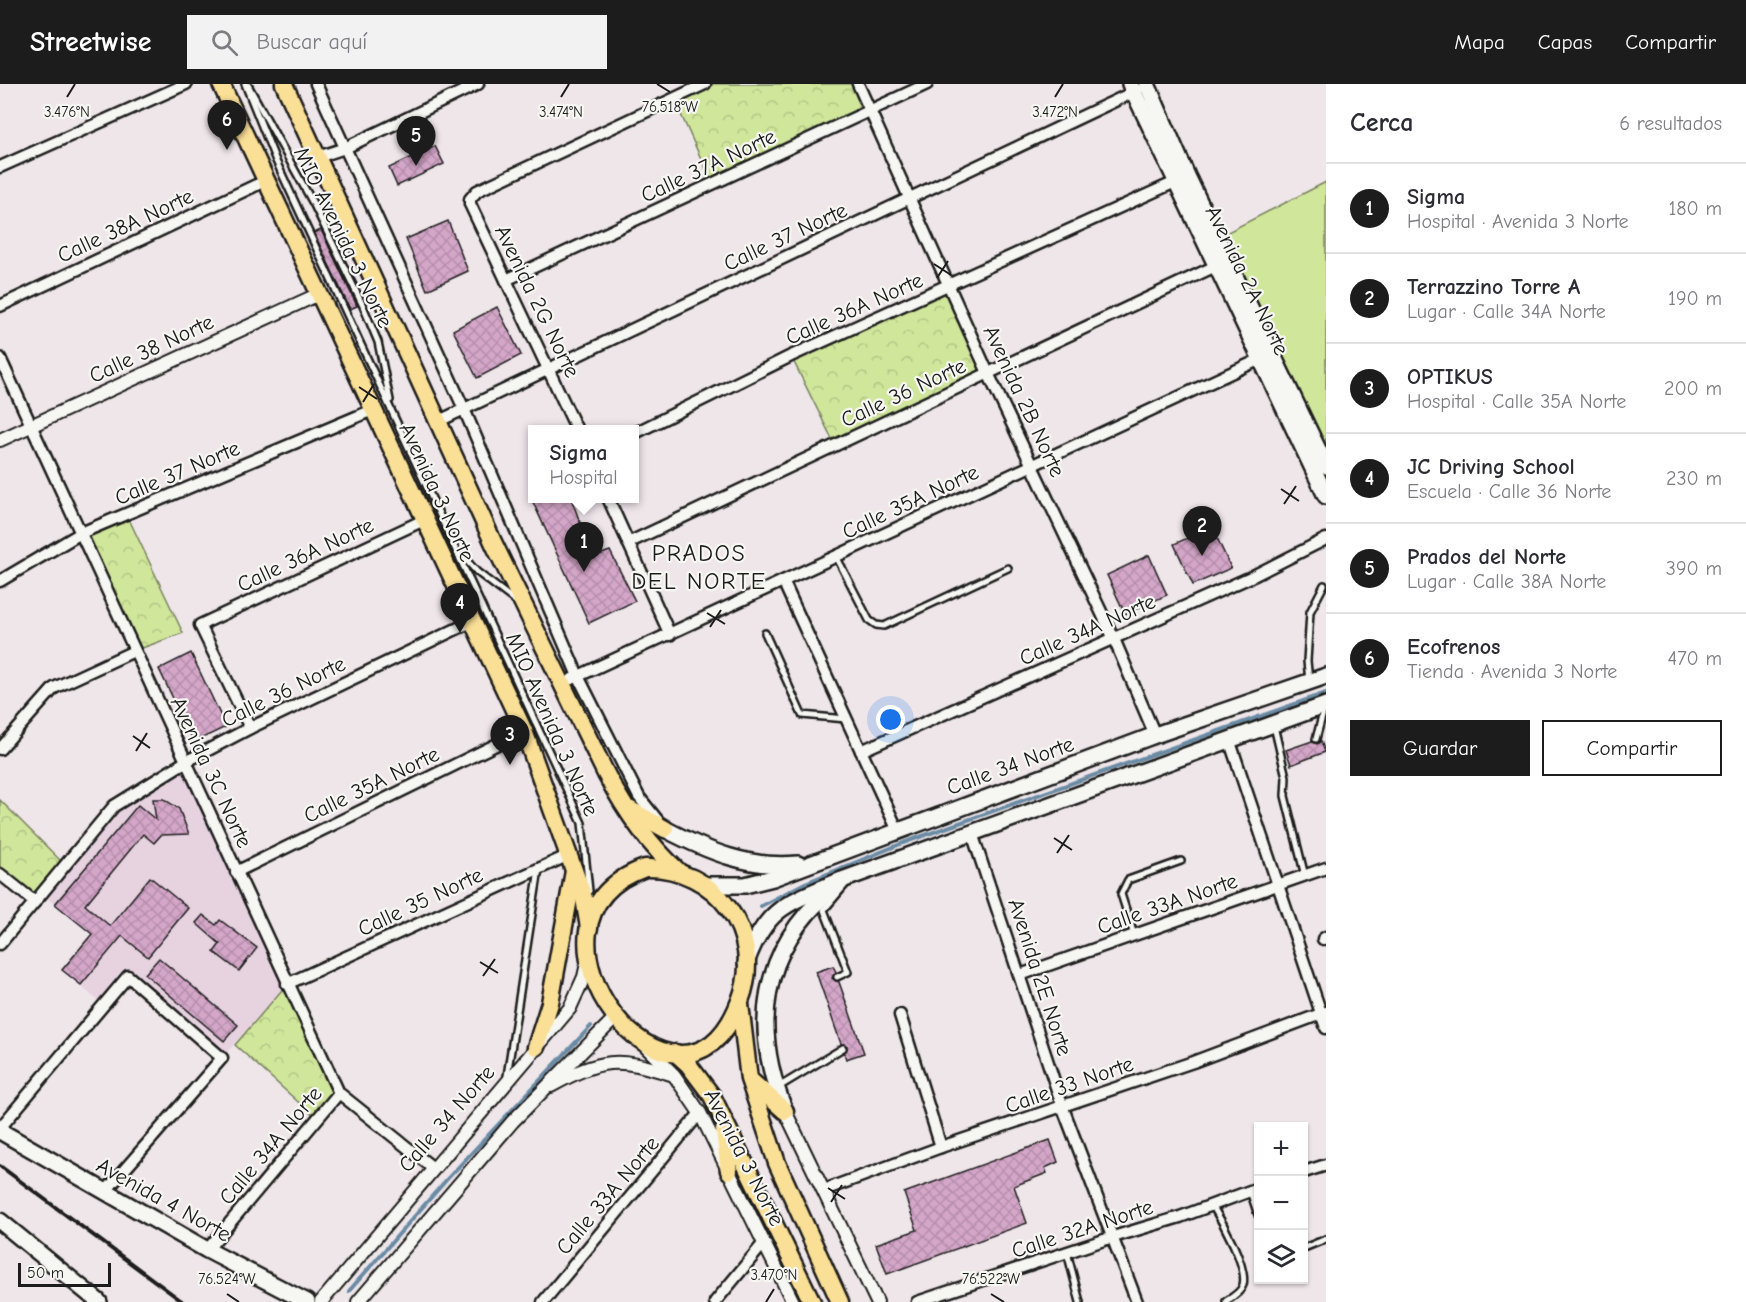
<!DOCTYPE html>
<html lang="es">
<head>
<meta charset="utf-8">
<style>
	body { margin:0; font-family:"Comic Neue",sans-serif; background:#f2f2f3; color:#2b2b33 }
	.controls { position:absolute; right:18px; bottom:18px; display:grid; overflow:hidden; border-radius:0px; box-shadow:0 2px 4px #0004 }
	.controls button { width:54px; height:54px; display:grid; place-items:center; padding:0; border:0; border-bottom:2px solid #e1e1e2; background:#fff; color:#2b2b33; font:30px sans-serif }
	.scale { position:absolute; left:18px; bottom:15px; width:93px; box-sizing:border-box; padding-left:6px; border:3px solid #1c1c1c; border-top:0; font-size:16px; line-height:21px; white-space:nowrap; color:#1c1c1c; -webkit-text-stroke:4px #f6f6f2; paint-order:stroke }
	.you { position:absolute; left:891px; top:636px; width:21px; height:21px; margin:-15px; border:4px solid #fff; border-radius:50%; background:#1a73e8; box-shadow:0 0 0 9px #1a73e833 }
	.badge { display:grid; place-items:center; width:39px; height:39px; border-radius:50%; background:#1c1c1c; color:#fff; font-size:20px; font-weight:700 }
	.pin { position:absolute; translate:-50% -50px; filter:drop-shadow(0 2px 3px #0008) }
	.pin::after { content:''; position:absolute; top:32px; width:21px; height:18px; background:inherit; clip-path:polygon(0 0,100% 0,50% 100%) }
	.popup { position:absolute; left:528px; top:341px; width:111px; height:78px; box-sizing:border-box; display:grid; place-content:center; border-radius:0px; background:#fff; filter:drop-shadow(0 2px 4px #0005); font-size:20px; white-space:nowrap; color:#7c7c81 }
	.popup b { font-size:22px; color:#2b2b33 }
	.popup::after { content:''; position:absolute; left:50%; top:100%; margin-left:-12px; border:12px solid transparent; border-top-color:#fff }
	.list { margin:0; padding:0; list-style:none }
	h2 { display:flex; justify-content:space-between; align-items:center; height:78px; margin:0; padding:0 24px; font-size:26px }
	h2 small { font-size:20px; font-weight:400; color:#7c7c81 }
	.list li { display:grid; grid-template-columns:39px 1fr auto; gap:18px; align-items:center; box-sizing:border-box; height:90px; padding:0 24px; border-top:2px solid #e1e1e2 }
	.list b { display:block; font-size:22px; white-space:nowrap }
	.list p { margin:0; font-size:20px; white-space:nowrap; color:#7c7c81 }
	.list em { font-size:20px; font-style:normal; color:#7c7c81 }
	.actions { display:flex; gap:12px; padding:18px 24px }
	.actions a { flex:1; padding:14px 0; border:2px solid #1c1c1c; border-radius:0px; text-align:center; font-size:21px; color:#1c1c1c }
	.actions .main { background:#1c1c1c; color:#fff }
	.icon { flex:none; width:33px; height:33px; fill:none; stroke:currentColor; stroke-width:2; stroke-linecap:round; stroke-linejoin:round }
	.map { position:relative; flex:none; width:1326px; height:1218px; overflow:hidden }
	header { display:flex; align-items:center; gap:36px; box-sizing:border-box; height:84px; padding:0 30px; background:#1c1c1c; color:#fff }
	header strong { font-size:28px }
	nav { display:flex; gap:33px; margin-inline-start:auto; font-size:21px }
	.search { width:420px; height:54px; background:#f2f2f3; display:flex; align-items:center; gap:15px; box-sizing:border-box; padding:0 21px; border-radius:0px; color:#7c7c81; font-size:22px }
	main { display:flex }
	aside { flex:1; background:#fff }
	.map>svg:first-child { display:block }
</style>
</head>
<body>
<header>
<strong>Streetwise</strong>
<div class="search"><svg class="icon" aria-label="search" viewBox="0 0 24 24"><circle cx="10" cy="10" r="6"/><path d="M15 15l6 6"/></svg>Buscar aquí</div>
<nav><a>Mapa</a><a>Capas</a><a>Compartir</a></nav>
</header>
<main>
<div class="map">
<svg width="1326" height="1218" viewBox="0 0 1326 1218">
	<defs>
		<pattern id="park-crowns" width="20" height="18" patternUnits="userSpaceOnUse" patternTransform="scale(1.5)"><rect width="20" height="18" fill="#d0e69b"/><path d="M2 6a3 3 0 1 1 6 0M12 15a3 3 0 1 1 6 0" fill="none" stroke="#b2c585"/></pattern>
		<pattern id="building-cross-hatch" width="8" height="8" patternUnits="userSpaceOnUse" patternTransform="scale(1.5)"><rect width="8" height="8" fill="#d4a6c8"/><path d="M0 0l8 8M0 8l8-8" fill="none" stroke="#b58eab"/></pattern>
	</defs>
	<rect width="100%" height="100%" fill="#efe6ea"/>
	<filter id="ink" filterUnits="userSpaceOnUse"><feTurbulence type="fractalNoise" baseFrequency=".0167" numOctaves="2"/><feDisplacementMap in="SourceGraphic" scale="12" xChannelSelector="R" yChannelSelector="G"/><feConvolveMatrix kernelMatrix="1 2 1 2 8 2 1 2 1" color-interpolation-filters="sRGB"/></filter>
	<g filter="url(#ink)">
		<polygon fill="#e7d3e0" points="185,678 287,900 222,974 128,892 103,921 62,886 91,850 42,810 114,722"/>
		<g fill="url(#park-crowns)" stroke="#76815c" stroke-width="1.5">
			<polygon points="705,0 858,0 870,26 713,101 674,15"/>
			<polygon points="950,202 988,289 835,361 791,272"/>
			<polygon points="127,431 183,549 134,567 81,449"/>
			<polygon points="0,716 64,780 35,818 0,790"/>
			<polygon points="287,900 339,1009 317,1035 235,961"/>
		</g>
		<polygon fill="#d0e69b" stroke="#76815c" stroke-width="1.5" points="1326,98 1326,382 1216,154"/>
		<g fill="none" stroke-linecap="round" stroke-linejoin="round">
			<g stroke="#6b8ba4" stroke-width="4">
				<polyline points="761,822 805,799 903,759 1326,609"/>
				<polyline points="349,1207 448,1094 591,942"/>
			</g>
		</g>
		<g fill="url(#building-cross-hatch)" stroke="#1c1c1c" stroke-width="1.5">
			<polygon points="435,62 444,80 397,102 389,84"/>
			<polygon points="448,137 468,187 427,206 406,155"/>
			<polygon points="321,146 357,222 350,225 314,149"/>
			<polygon points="497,223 521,271 477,294 453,246"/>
			<polygon points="531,414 571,414 593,473 610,467 635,517 589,539"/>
			<polygon points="1212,443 1231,484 1193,501 1174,460"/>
			<polygon points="1149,471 1167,511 1125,530 1107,491"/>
			<polygon points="191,569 226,643 194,658 159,585"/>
			<polygon points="1312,657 1317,660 1321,657 1325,668 1291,681 1286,666"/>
			<polygon points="153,715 164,715 179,725 189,750 161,751 154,759 143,750 85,821 110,842 150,793 188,824 148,873 122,852 81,901 62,886 92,850 55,820 138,721 156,736"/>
			<polygon points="203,831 216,841 220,836 257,864 239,887 214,868 220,860 196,839"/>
			<polygon points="159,874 238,941 224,957 145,890"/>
			<polygon points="833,882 836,888 832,894 839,898 864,969 846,975 844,969 847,962 841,960 816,888"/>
			<polygon points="1050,1056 1058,1078 1045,1084 1047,1089 1014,1102 1027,1139 887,1190 876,1160 917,1146 904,1109"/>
		</g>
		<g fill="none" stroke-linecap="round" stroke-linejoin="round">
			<g stroke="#1c1c1c" stroke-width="10">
				<g id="service">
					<polyline points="245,0 276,77 582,739 589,807"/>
					<polyline points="248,1 314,121 363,222 378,258 390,316"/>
					<polyline points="461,470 477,488 515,517"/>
					<polyline points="836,472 869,536 876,541 884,542 1008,484"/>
					<polyline points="765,549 802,631 846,635"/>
					<polyline points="1309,597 1307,577 1310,528 1324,501"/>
					<polyline points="1274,642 1286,693 1285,712 1305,792"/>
					<polyline points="1316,655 1324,625"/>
					<polyline points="1134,851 1121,810 1128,796 1181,777"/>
					<polyline points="837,893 848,888 824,826 846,800"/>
					<polyline points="507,992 539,785"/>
					<polyline points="777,1004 843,964"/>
					<polyline points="1250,1107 1258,1131"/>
					<path d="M 1212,1121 C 1222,1137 1248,1183 1243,1201 C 1241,1208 1233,1213 1226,1217"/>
					<polyline points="1304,1164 1326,1155"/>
					<polyline points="1067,1168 1080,1218"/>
				</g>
			</g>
			<g stroke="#1c1c1c" stroke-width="15">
				<g id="minor">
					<polyline points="316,0 464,325 578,592 639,713 659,738"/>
					<polyline points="858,0 988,289 1114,555 1155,651"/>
					<polyline points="318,73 345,64 478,0"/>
					<polyline points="0,83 186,0"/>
					<polyline points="506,196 927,0"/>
					<polyline points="0,222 267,96"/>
					<polyline points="0,274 339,1009 433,1084"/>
					<polyline points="439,337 1138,6"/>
					<polyline points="577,346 470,120 470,115 477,107 705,0"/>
					<polyline points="635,349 791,272 1182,95"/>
					<polyline points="608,414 670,551"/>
					<polyline points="628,459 1222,179"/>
					<polyline points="0,497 81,449 375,325"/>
					<polyline points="783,497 898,747"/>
					<path d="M 572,595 C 802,486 1033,379 1265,273"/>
					<polyline points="250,644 200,541 426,435"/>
					<polyline points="1229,655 1326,944"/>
					<polyline points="0,665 54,604 134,567"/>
					<polyline points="861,667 1253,492 1326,455"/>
					<polyline points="972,749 1063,1024 1137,1218"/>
					<polyline points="236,788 524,647"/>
					<polyline points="0,790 35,818"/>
					<polyline points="1323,855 1326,853"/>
					<polyline points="0,860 114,722 185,678 250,644 473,537"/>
					<polyline points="1020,891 1326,784"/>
					<polyline points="287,900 569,771"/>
					<polyline points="900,931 941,1063"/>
					<polyline points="0,1044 128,892 222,974 105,1108"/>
					<polyline points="1304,1088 1326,1081"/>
					<polyline points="824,1106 941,1063 1193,978 1326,928"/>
					<polyline points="207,1166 339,1009"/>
					<polyline points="543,1218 700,1029"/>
					<polyline points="715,1218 763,1160"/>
					<polyline points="917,1218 1113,1153 1180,1133 1258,1104"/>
				</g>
			</g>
			<g stroke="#1c1c1c" stroke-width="16">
				<g id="tertiary">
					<polyline points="0,356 319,210"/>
					<polyline points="643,960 674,991 700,1029 793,1218"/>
					<path d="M 551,1002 C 602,974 617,973 671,990"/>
					<polyline points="785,1027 877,1218"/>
					<polyline points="321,1218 570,924 584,893 588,875"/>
					<polyline points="358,1218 513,1037 615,934"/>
				</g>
			</g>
			<g stroke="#1c1c1c" stroke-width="20">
				<g id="secondary">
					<polyline points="1130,0 1326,412"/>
					<polyline points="1147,0 1187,92 1326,382"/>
					<path d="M 665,745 C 707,767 750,785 798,780"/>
					<polyline points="708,801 745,801 773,794 1155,651 1326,592"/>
					<path d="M 746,879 C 766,822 790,818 842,796 L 1326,621"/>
					<path d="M 785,1027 C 751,945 760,866 831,806"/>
					<polyline points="0,1047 207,1166 307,1218"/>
					<polyline points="0,1137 99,1218"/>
				</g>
			</g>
			<g stroke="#1c1c1c" stroke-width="21">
				<g id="primary">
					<polyline points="221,0 524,647 584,814 589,844"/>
					<path d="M 284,0 L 494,460 L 606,690 C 625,726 648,760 678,787"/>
					<polyline points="629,725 665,745"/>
					<path d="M 645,784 C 716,782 766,850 740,917 C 680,1074 494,838 645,784 Z"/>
					<polyline points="740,920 749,995 777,1079 840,1218"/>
					<polyline points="536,963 550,919 574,787"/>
					<polyline points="676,969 688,980 712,1012 812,1218"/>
					<polyline points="750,996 785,1027"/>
					<polyline points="724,1046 729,1087"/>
				</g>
			</g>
			<use href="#service" stroke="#f6f6f2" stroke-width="5"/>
			<use href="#minor" stroke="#f6f6f2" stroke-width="10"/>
			<use href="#tertiary" stroke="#f6f6f2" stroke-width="12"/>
			<use href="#secondary" stroke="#f6f6f2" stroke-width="15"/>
			<use href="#primary" stroke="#fadf96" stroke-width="16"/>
			<polyline stroke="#1c1c1c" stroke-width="4" points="0,1082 183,1218"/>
		</g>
	</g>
	<path fill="none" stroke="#1c1c1c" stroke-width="2" d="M 657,0 L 670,8M 67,13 L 75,0M 561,13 L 569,0M 1055,13 L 1063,0M 934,180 L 951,191M 937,194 L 948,177M 359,303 L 377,315M 363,318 L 374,300M 1281,405 L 1299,417M 1284,420 L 1296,402M 707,529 L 725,540M 710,543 L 721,526M 133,652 L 150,664M 136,667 L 147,649M 1054,754 L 1072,766M 1057,769 L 1069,751M 480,878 L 498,889M 483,892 L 495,875M 828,1104 L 845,1115M 831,1118 L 842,1101M 227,1210 L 239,1218M 991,1210 L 1004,1218M 766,1218 L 774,1205"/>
	<g text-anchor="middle" stroke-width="4.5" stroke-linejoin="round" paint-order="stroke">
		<g font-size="22" fill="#1c1c1c" stroke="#f6f6f2">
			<text transform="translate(708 81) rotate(-25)" y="8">Calle 37A Norte</text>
			<text transform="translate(125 141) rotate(-25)" y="8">Calle 38A Norte</text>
			<text transform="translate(785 152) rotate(-25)" y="8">Calle 37 Norte</text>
			<text transform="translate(344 153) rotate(64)" y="8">MIO Avenida 3 Norte</text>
			<text transform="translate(1248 196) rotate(64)" y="8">Avenida 2A Norte</text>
			<text transform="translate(538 217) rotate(64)" y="8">Avenida 2G Norte</text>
			<text transform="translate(854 224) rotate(-24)" y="8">Calle 36A Norte</text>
			<text transform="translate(151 264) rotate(-25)" y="8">Calle 38 Norte</text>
			<text transform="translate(903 308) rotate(-25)" y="8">Calle 36 Norte</text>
			<text transform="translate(1025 317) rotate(65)" y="8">Avenida 2B Norte</text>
			<text transform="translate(177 388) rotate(-23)" y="8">Calle 37 Norte</text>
			<text transform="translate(438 408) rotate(65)" y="8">Avenida 3 Norte</text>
			<text transform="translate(910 417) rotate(-25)" y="8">Calle 35A Norte</text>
			<text transform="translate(305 470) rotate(-25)" y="8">Calle 36A Norte</text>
			<text transform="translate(1087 545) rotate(-24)" y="8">Calle 34A Norte</text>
			<text transform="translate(283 607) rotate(-26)" y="8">Calle 36 Norte</text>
			<text transform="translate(553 640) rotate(66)" y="8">MIO Avenida 3 Norte</text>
			<text transform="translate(1010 681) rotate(-20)" y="8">Calle 34 Norte</text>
			<text transform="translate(212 688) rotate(65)" y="8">Avenida 3C Norte</text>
			<text transform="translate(371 700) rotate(-26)" y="8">Calle 35A Norte</text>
			<text transform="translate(420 817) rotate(-25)" y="8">Calle 35 Norte</text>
			<text transform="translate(1167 819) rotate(-19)" y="8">Calle 33A Norte</text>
			<text transform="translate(1041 893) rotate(72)" y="8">Avenida 2E Norte</text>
			<text transform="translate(1069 1000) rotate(-19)" y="8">Calle 33 Norte</text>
			<text transform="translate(446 1034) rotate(-49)" y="8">Calle 34 Norte</text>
			<text transform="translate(270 1061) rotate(-50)" y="8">Calle 34A Norte</text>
			<text transform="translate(745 1073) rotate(63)" y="8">Avenida 3 Norte</text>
			<text transform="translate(607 1111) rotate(-50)" y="8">Calle 33A Norte</text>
			<text transform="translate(164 1115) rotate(29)" y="8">Avenida 4 Norte</text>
			<text transform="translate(1082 1144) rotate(-18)" y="8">Calle 32A Norte</text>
		</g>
		<g font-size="24" letter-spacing="1.5" fill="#1c1c1c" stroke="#f6f6f2">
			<text x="699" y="477">PRADOS<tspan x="699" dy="28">DEL NORTE</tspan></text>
		</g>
	</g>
	<g font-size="15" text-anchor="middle" fill="#1c1c1c" stroke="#f6f6f2" stroke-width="4.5" stroke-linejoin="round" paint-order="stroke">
		<text x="670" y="28">76.518°W</text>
		<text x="67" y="33">3.476°N</text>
		<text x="561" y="33">3.474°N</text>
		<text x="1055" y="33">3.472°N</text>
		<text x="774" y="1196">3.470°N</text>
		<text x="227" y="1200">76.524°W</text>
		<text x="991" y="1200">76.522°W</text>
	</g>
</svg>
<div class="controls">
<button>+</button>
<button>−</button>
<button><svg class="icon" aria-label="layers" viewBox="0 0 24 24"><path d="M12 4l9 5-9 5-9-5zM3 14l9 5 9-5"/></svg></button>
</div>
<div class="scale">50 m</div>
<div class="you"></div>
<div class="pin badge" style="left:584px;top:488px">1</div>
<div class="popup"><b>Sigma</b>Hospital</div>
<div class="pin badge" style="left:1202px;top:472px">2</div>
<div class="pin badge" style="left:510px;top:681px">3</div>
<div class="pin badge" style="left:460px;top:549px">4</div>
<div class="pin badge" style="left:416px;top:82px">5</div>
<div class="pin badge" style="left:227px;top:66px">6</div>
</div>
<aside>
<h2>Cerca<small>6 resultados</small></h2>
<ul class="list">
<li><span class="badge">1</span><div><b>Sigma</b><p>Hospital · Avenida 3 Norte</p></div><em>180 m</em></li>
<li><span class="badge">2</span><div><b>Terrazzino Torre A</b><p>Lugar · Calle 34A Norte</p></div><em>190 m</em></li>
<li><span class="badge">3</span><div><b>OPTIKUS</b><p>Hospital · Calle 35A Norte</p></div><em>200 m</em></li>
<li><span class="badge">4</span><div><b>JC Driving School</b><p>Escuela · Calle 36 Norte</p></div><em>230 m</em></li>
<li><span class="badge">5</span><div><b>Prados del Norte</b><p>Lugar · Calle 38A Norte</p></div><em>390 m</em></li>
<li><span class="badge">6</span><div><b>Ecofrenos</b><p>Tienda · Avenida 3 Norte</p></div><em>470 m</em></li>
</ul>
<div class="actions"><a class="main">Guardar</a><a>Compartir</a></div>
</aside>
</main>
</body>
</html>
